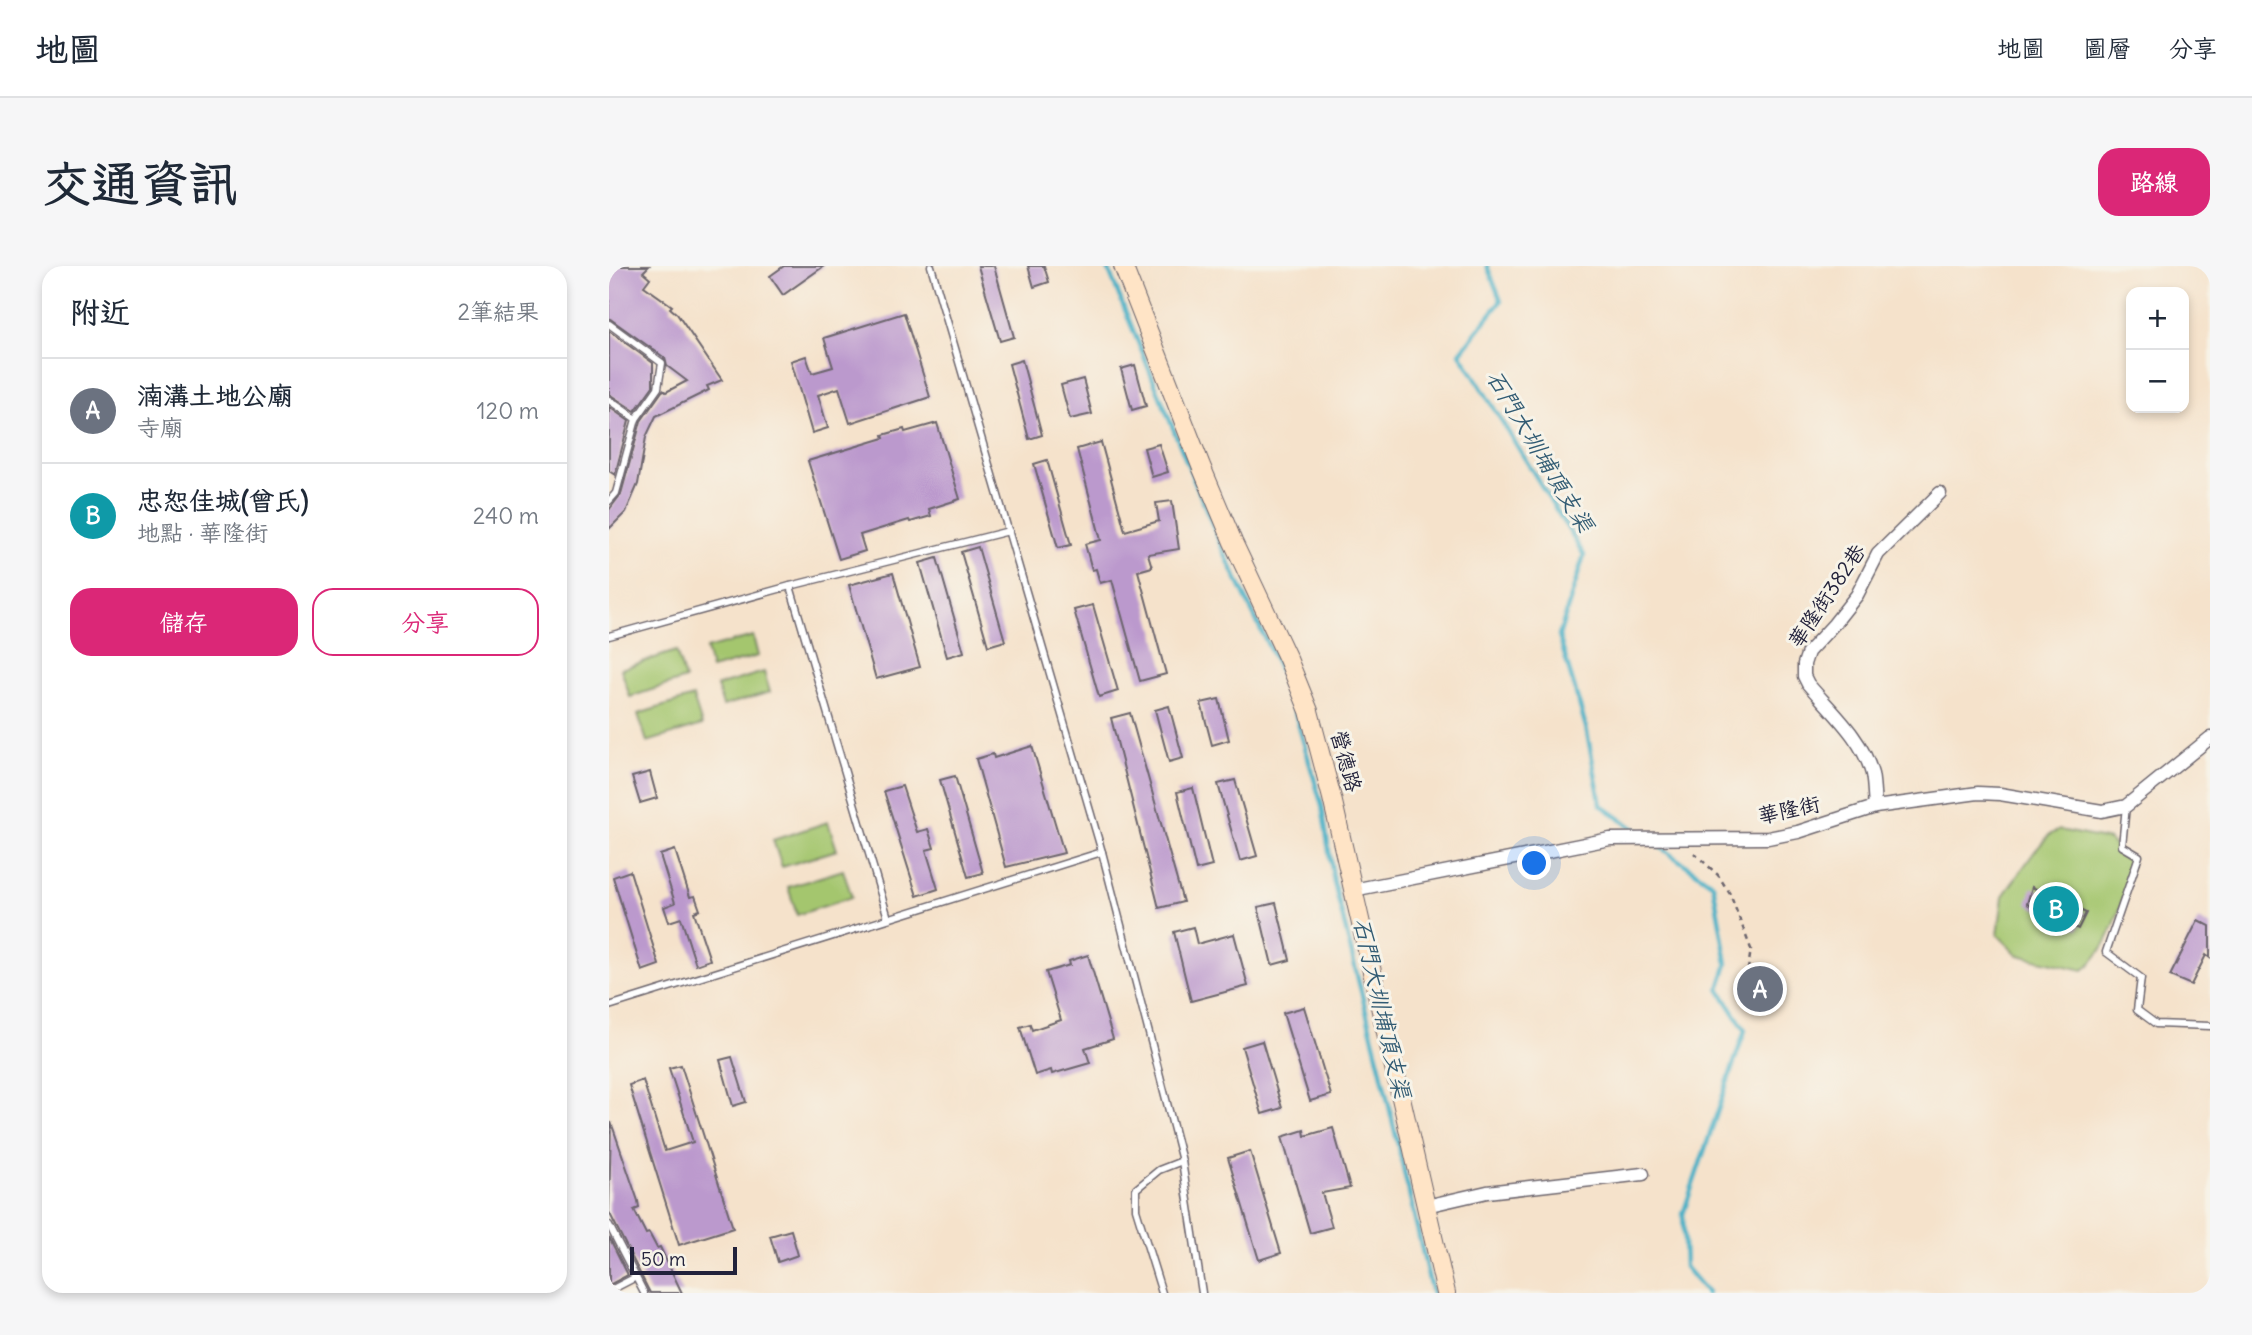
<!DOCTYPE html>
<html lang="zh-TW">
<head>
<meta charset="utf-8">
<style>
	body { margin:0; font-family:Delius,"LXGW WenKai TC",sans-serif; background:#f6f6f7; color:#1f2937 }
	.controls { position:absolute; right:21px; top:21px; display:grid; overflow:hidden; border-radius:14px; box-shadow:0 4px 10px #0003 }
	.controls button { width:63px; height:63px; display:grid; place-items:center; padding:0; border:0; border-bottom:2px solid #e0e1e3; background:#fff; color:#1f2937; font:35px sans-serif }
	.scale { position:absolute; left:21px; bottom:18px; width:107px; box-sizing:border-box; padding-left:7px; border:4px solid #22223b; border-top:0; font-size:19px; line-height:24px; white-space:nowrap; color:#22223b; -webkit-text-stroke:5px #f7f3e8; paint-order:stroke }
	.you { position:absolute; left:926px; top:598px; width:24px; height:24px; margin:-18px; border:5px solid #fff; border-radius:50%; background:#1a73e8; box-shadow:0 0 0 10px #1a73e833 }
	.badge { display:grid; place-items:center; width:46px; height:46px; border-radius:50%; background:#db2777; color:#fff; font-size:23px; font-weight:700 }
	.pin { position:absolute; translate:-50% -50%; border:4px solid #fff; box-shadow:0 2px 7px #0006 }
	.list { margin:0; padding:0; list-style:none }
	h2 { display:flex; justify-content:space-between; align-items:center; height:91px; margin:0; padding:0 28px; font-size:30px }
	h2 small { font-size:23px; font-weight:400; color:#747a83 }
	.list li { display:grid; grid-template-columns:46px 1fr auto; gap:21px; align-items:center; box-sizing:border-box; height:105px; padding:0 28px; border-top:2px solid #e0e1e3 }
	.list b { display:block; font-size:26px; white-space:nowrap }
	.list p { margin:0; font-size:23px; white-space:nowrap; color:#747a83 }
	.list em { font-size:23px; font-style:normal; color:#747a83 }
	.actions { display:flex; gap:14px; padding:21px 28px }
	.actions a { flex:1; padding:16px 0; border:2px solid #db2777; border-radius:21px; text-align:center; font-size:24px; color:#db2777 }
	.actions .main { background:#db2777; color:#fff }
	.map { position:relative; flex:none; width:1601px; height:1027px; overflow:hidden; border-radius:21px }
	header { display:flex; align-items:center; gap:42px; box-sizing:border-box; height:98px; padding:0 35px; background:#fff; border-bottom:2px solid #e0e1e3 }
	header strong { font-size:33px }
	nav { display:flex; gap:38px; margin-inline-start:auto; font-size:24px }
	.intro { display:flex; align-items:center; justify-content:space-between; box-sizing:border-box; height:168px; padding:0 42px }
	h1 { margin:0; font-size:49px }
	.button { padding:18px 32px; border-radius:21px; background:#db2777; color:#fff; font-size:24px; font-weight:700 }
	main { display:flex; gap:42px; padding:0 42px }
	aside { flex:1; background:#fff; border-radius:21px; box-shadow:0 4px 10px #0003 }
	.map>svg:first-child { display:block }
</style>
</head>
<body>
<header>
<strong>地圖</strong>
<nav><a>地圖</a><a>圖層</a><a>分享</a></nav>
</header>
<div class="intro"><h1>交通資訊</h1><a class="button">路線</a></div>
<main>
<aside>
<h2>附近<small>2筆結果</small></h2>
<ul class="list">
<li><span class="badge" style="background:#6b7280">A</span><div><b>湳溝土地公廟</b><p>寺廟</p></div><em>120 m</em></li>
<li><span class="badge" style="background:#0f9aa8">B</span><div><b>忠恕佳城(曾氏)</b><p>地點 · 華隆街</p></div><em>240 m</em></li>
</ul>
<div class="actions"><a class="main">儲存</a><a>分享</a></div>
</aside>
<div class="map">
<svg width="1601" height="1027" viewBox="0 0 1601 1027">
	<rect width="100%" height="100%" fill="#f7f3e8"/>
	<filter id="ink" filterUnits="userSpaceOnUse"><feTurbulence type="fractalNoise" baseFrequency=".0143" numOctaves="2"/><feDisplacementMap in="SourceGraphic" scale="14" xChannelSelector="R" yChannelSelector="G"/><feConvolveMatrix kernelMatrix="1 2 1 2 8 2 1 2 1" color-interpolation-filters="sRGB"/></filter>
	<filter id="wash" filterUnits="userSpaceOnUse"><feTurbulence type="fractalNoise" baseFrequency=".00686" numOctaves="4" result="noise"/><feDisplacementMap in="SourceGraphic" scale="28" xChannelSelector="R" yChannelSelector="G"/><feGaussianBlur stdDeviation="1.57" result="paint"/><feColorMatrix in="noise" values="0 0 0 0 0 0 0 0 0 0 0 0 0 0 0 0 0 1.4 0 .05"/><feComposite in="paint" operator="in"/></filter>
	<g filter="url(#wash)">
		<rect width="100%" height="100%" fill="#f5e2cb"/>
		<g fill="#a4c66e" stroke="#637454" stroke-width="2">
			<polygon points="144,370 149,390 102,403 97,383"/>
			<polygon points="67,385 76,413 21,431 12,403"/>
			<polygon points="155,406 161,426 114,440 108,420"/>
			<polygon points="84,431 93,459 38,476 29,448"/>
			<polygon points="219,556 228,584 173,601 164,574"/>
			<path d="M 1451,564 L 1500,574 L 1522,598 C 1515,631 1503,683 1474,704 L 1409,689 L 1389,669 L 1394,630 L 1426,585 L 1441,568 Z"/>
			<polygon points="234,604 243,631 188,649 179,621"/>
		</g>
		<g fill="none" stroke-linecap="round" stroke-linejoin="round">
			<g stroke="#47b0c6" stroke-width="4.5">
				<polyline points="498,0 612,280 678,419 713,540 725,617 771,801 823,1027"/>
				<polyline points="878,0 892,35 851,87 975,289 950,370 977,461 992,539 1035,570"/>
				<polyline points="1045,577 1104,618 1118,698 1110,723 1136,764 1074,948 1076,1001 1098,1027"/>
			</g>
		</g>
		<g id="blocks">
			<g fill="#bb99cd">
				<polygon points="0,0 40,0 34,6 41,12 35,20 63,40 61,42 68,48 113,114 98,120 100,124 47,150 37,171 29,218 17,246 0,263 0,244 12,228 32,155 54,124 57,126 78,115 58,100 56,92 0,52"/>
				<polygon points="175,0 215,0 174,29 161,10"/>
				<polygon points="369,0 385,0 405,71 391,75"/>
				<polygon points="419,0 435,0 440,16 425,21"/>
				<polygon points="295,47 321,131 241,157 230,122 209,129 219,162 203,167 182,95 197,90 203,107 224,101 215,72"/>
				<polygon points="0,65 44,97 44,120 26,145 0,128"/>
				<polygon points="413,94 433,169 420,173 400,98"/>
				<polygon points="526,99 537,140 523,144 512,103"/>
				<polygon points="474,113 483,148 461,153 452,119"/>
				<polygon points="0,141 20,155 6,209 0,205"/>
				<polygon points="328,157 351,233 320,243 322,250 301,256 300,254 251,269 256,285 230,293 199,195 275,172 274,169 295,163 296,166"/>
				<polygon points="492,176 516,265 550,255 547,237 563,235 570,283 539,288 543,301 529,305 557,408 531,415 503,314 491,317 487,303 483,304 476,278 492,274 468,183"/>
				<polygon points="550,178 559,206 543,211 535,182"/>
				<polygon points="438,194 462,279 449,282 425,198"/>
				<polygon points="369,281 396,375 379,380 352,286"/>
				<polygon points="328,292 355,386 338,391 311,297"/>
				<polygon points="284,307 311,401 267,413 240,319"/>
				<polygon points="484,339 509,425 490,431 465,344"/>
				<polygon points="610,433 620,474 603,479 592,437"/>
				<polygon points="560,440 574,492 560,496 546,444"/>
				<polygon points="521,447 574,636 550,642 502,452"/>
				<polygon points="423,480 455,587 397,601 367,493 384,488 385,492"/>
				<polygon points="41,506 48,532 31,537 23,511"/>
				<polygon points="346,510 374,607 359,611 331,514"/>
				<polygon points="626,514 648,590 631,595 609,518"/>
				<polygon points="293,520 308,566 319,563 325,582 317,584 329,623 308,630 275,525"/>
				<polygon points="584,522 603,600 587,604 568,526"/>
				<polygon points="66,584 81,631 86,630 91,644 85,646 101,694 87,699 72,652 60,656 55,641 66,637 51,589"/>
				<polygon points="21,605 50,699 33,705 4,611"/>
				<polygon points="1423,621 1477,647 1469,663 1418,638"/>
				<polygon points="667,637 681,694 663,699 649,641"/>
				<polygon points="1589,654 1601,660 1601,692 1597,689 1582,719 1561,710"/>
				<polygon points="584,661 588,678 625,668 639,720 582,735 565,666"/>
				<polygon points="479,689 504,773 476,782 481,797 443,808 442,804 426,809 411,761 421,758 423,764 452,754 437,706 461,699 460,695"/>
				<polygon points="695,741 722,829 701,835 674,747"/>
				<polygon points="653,775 673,842 653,848 633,781"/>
				<polygon points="123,791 137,836 124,840 111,794"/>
				<polygon points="72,799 124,962 70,979 20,819 34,814 56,885 84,876 60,802"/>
				<polygon points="2,856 29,935 30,942 25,944 37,968 40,967 48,982 51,981 73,1027 41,1027 0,946"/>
				<polygon points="724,862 741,922 713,927 723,961 701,967 673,871 695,864 696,870"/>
				<polygon points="641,885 672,987 650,994 619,892"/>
				<polygon points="182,964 189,989 169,996 161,970"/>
				<polygon points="0,971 19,1009 0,1019"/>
			</g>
		</g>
	</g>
	<g filter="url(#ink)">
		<use href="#blocks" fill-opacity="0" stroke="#6c656d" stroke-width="2"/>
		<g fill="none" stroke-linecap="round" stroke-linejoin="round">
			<g stroke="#6c656d" stroke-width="9">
				<g id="lane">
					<polyline points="322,0 493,586 573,895 593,1027"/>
					<polyline points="0,58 53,97 49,122 27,153 7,227 0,235"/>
					<polyline points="0,134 27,153"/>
					<polyline points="181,320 279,652"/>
					<polyline points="0,370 181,320 400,265"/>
					<polyline points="1517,540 1513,580 1530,590 1497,686 1532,712 1528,744 1547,758 1601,760"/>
					<polyline points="0,740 493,586"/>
					<polyline points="0,959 35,1027"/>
					<polyline points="0,1025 27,1011"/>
					<polyline points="553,1027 527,943 527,923 550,904 573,895"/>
				</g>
			</g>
			<g stroke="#6c656d" stroke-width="15">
				<g id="street">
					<path d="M 1266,541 C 1265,530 1265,518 1263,508 C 1254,473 1222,445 1199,418 L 1195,410 L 1195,398 L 1199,386 L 1225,358 L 1248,329 L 1269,288 L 1331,227"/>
					<polyline points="744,624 1001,573 1159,572 1189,566 1266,541 1369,527 1391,528 1493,545 1517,540 1601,472"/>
					<polyline points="817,940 878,926 1034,908"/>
				</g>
			</g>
			<g stroke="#6c656d" stroke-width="20">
				<polyline id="secondary" points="514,0 592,200 624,276 679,393 700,445 723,532 837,1027"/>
			</g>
			<polyline stroke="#6c656d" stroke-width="2.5" stroke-dasharray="5 5" stroke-linecap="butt" points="1085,587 1109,609 1121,628 1142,683 1139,703 1143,710"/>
			<use href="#lane" stroke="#fff" stroke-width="6"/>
			<use href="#street" stroke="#fff" stroke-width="12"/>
			<use href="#secondary" stroke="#ffe4c6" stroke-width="18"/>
		</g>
	</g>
	<g text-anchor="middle" stroke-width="6" stroke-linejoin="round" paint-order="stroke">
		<g font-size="21" fill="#22223b" stroke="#f7f3e8">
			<text transform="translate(1218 330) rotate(-56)" y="7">華隆街382巷</text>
			<text transform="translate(737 495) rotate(75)" y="7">營德路</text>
			<text transform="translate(1180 544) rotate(-12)" y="7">華隆街</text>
		</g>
		<g font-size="23" font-style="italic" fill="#315b73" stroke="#f7f3e8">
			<text transform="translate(931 185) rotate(59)" y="8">石門大圳埔頂支渠</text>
			<text transform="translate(773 742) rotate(77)" y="8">石門大圳埔頂支渠</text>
		</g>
	</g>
</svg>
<div class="controls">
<button>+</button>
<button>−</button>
</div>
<div class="scale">50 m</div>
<div class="you"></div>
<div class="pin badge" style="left:1151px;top:723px;background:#6b7280">A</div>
<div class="pin badge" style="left:1447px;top:643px;background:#0f9aa8">B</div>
</div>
</main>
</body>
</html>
